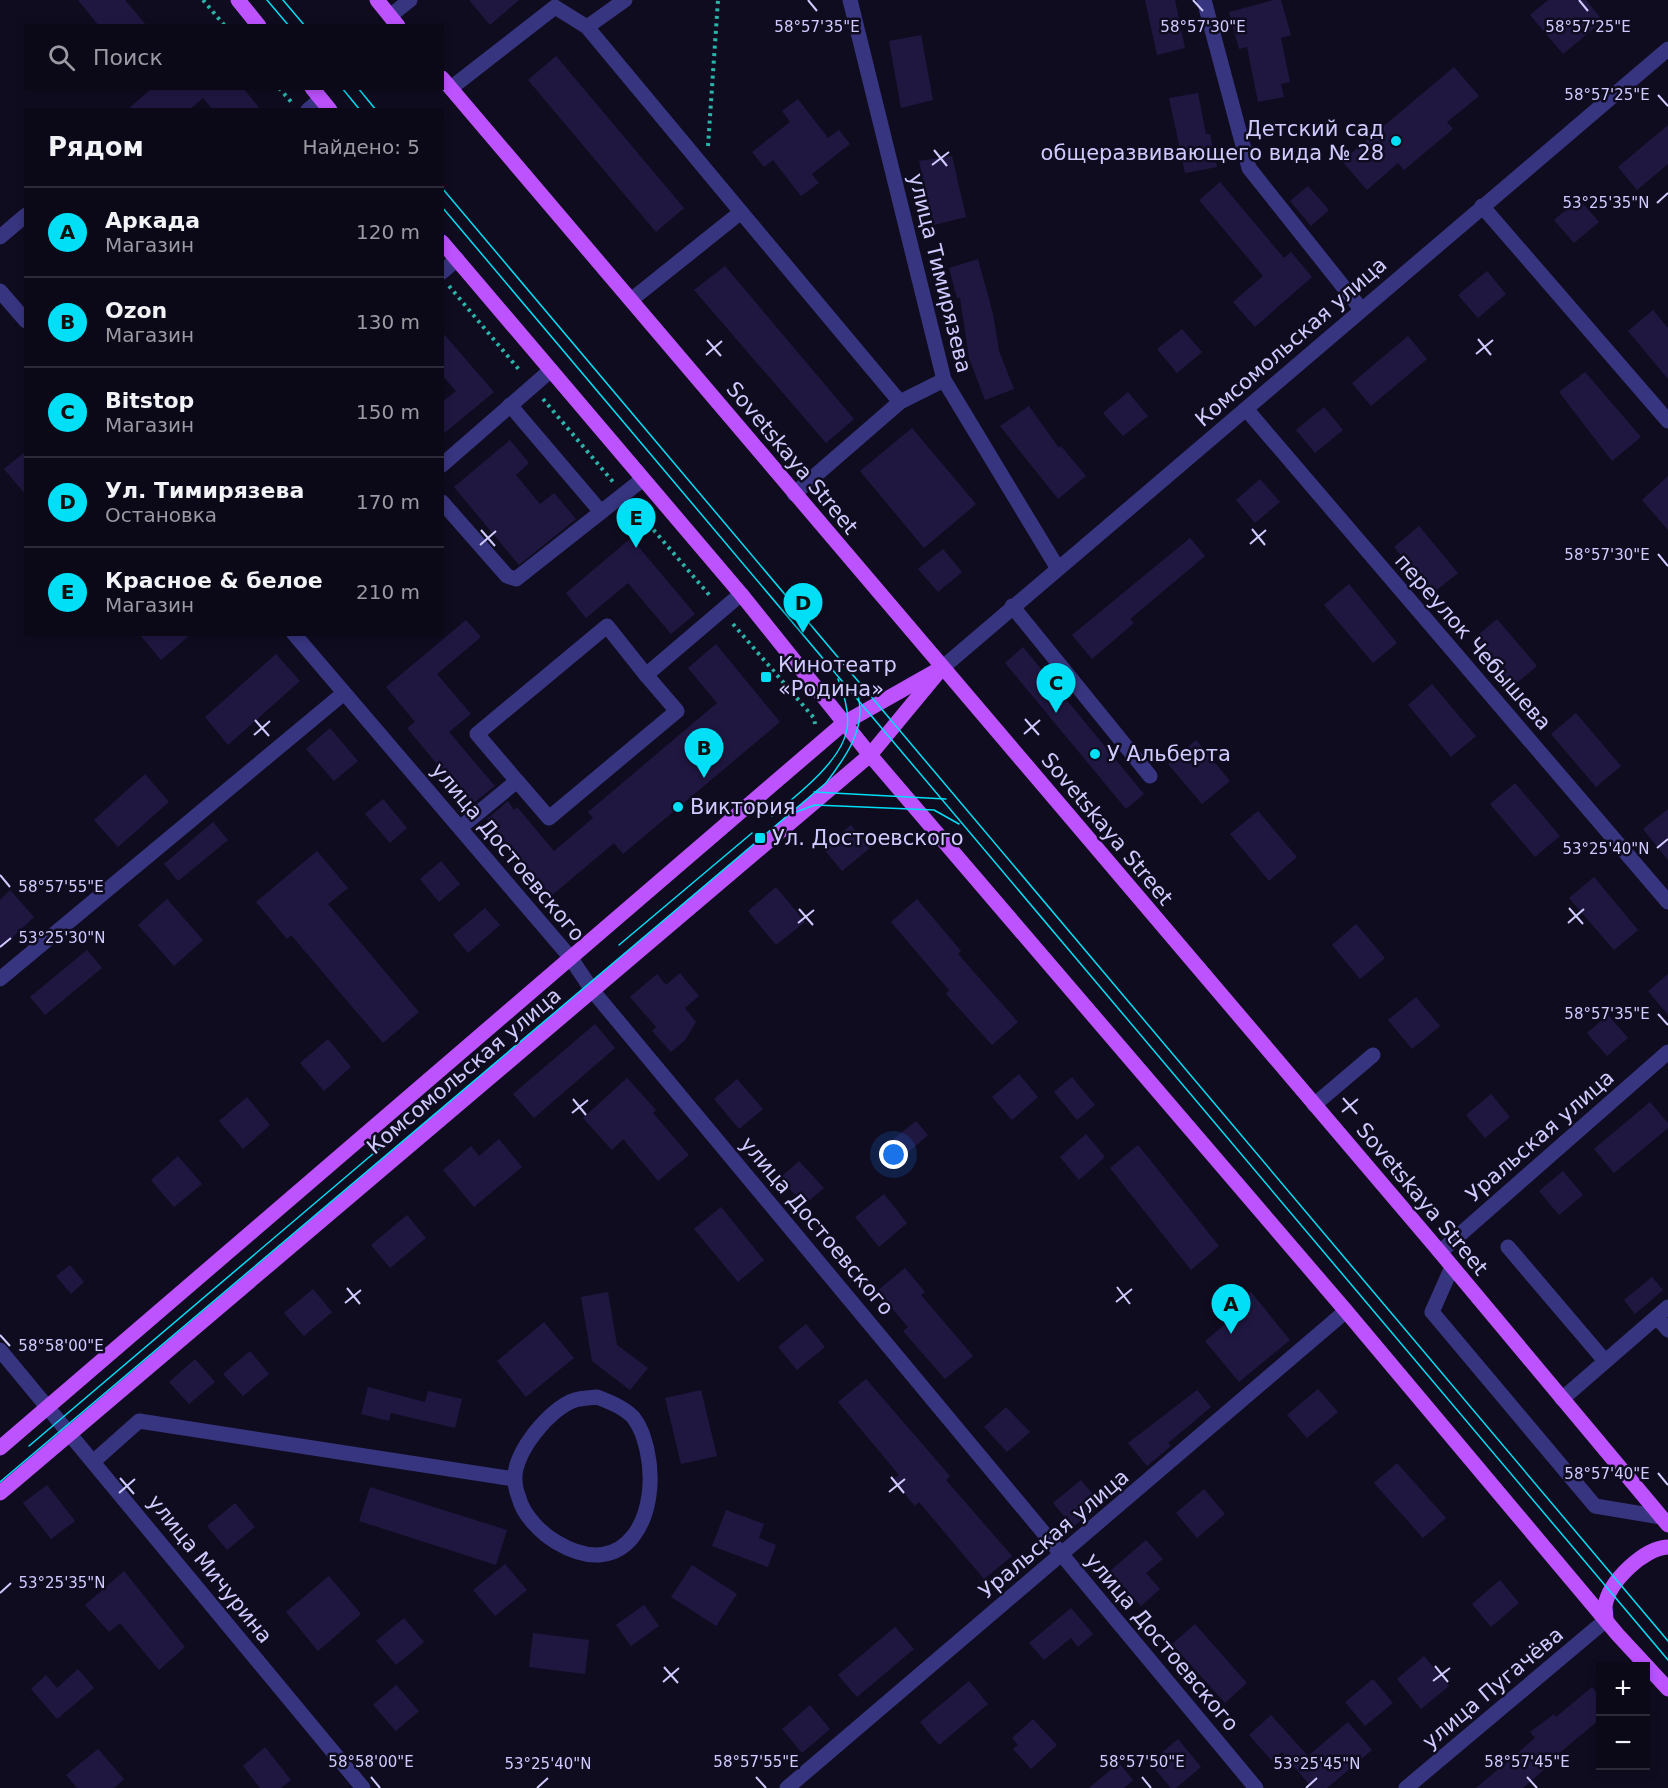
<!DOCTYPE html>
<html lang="ru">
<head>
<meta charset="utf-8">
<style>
	body { margin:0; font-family:"DejaVu Sans",sans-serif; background:#191725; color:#f1f3f6 }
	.controls { position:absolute; right:18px; bottom:18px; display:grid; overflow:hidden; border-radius:0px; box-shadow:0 3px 9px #0003 }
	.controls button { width:54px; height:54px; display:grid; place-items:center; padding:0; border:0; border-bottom:2px solid #2b2a37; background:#0b0918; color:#f1f3f6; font:30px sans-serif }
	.you { position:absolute; left:894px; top:1155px; width:21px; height:21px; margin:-15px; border:4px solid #fff; border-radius:50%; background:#1a73e8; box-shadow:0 0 0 9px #1a73e833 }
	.badge { display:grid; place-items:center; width:39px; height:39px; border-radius:50%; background:#00dff6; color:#111; font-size:20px; font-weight:700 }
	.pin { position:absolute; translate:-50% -50px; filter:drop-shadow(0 2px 3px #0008) }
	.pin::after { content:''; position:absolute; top:32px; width:21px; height:18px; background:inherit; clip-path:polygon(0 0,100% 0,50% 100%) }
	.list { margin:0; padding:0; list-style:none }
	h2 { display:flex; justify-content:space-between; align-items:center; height:78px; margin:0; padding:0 24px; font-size:26px }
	h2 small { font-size:20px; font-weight:400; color:#9a9aa2 }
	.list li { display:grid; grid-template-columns:39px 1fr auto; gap:18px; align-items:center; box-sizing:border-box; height:90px; padding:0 24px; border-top:2px solid #2b2a37 }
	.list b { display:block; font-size:22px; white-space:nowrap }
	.list p { margin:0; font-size:20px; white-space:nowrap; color:#9a9aa2 }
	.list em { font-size:20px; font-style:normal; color:#9a9aa2 }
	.icon { flex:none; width:33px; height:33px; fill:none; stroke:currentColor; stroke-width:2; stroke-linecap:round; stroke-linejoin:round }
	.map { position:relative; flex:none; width:1668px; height:1788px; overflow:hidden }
	.search { position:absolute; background:#0b0918; box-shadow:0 3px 9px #0003; left:24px; top:24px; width:420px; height:66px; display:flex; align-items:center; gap:15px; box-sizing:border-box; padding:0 21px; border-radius:0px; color:#9a9aa2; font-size:22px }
	.panel { position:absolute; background:#0b0918; box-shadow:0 3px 9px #0003; left:24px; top:108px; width:420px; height:528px; border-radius:0px }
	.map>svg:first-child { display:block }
</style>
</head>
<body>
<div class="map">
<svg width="1668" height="1788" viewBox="0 0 1668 1788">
	<rect width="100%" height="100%" fill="#0f0c20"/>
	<g fill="#201741">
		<polygon points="78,0 125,0 147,26 99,26"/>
		<polygon points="469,0 519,0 490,25"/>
		<polygon points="1145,0 1175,0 1185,48 1157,55"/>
		<polygon points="1274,0 1281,0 1291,35 1281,38 1290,82 1281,84 1284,97 1258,102 1247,47 1239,49 1229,12"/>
		<polygon points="1548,0 1586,0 1603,21 1563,54 1530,15"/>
		<polygon points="921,35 933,100 901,108 889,41"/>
		<polygon points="556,56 684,208 656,232 528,80"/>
		<polygon points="1454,67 1479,96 1447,122 1453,129 1404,170 1398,163 1367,190 1342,161"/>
		<polygon points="152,88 243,88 261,110 213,110 203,98 189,110 127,110"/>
		<polygon points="1198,93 1206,134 1210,134 1217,167 1185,173 1169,98"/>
		<polygon points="798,99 828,138 839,130 850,144 812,174 819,183 801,196 773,160 764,167 752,152 790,122 782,111"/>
		<polygon points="1668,125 1668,164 1637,190 1618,167"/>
		<polygon points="952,156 966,217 934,225 919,161"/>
		<polygon points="1220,182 1284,258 1291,252 1312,277 1255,327 1233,302 1263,276 1199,200"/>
		<polygon points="1308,186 1329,210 1311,226 1290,201"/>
		<polygon points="1579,199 1599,222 1574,243 1554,220"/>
		<polygon points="978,259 993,314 999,351 1014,389 985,400 969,358 960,298 957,298 949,268"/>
		<polygon points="725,266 854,419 826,443 694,290"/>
		<polygon points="1487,271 1506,294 1478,318 1458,295"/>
		<polygon points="1653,310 1668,328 1668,379 1628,331"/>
		<polygon points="1182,329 1202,352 1177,373 1157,349"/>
		<polygon points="442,332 494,392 442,435 442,402 456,391 442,375"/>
		<polygon points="1408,336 1427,359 1371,406 1352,383"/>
		<polygon points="1585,372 1641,437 1612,461 1559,392"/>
		<polygon points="1128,392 1148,416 1123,436 1103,413"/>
		<polygon points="1029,406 1059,448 1061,446 1086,476 1058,499 1000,426"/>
		<polygon points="1324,407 1343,430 1315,453 1296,430"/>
		<polygon points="912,428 976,504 924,548 860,471"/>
		<polygon points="510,440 529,463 516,475 540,504 554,493 576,519 519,565 454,487"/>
		<polygon points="26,451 26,495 4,469"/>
		<polygon points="1668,476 1668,530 1642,500"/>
		<polygon points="1260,479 1280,502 1255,523 1236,500"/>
		<polygon points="1419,526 1458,573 1433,593 1394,547"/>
		<polygon points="631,538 695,614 671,634 628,583 586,618 566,593"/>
		<polygon points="1190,538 1205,556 1130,619 1134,623 1092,659 1072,635"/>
		<polygon points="943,549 962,572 938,592 918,569"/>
		<polygon points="1349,584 1397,643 1373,663 1324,605"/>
		<polygon points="1497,619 1537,666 1512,687 1472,640"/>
		<polygon points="466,620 481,637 437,674 471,714 449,732 495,786 471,805 407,728 415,722 386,687"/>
		<polygon points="139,634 191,634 161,660"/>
		<polygon points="716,644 780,722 623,854 614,843 551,896 487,819 508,801 514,810 517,807 554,851 593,818 588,812 717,703 688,668"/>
		<polygon points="1023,647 1144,794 1126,809 1005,663"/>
		<polygon points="276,654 300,681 228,745 205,717"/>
		<polygon points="1432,684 1476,736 1451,757 1408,705"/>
		<polygon points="1576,713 1621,766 1596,787 1551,734"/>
		<polygon points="330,728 358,761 334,781 306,749"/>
		<polygon points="1196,740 1230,781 1202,804 1168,764"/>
		<polygon points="145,774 169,802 118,847 94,820"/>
		<polygon points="1515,783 1560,836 1535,857 1490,804"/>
		<polygon points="383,799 407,828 390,843 365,814"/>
		<polygon points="1668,809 1668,860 1643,829"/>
		<polygon points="1258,811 1297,857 1269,881 1230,834"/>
		<polygon points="213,822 228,840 178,881 164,864"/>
		<polygon points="851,825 870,848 842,871 823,848"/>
		<polygon points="317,851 348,888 328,904 419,1012 383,1043 291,935 287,939 256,902"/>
		<polygon points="441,861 460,884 439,902 420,879"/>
		<polygon points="1594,877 1638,930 1614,950 1569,898"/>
		<polygon points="776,887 805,922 776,945 748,911"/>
		<polygon points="10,890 34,917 0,949 0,900"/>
		<polygon points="167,899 203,940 174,966 138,925"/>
		<polygon points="917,899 961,951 958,954 1018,1022 992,1045 946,994 949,990 891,922"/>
		<polygon points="485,908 500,925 468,953 453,935"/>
		<polygon points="1356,924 1385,958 1360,979 1332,945"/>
		<polygon points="87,950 102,968 45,1015 30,997"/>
		<polygon points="680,973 699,996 685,1008 696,1022 685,1040 671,1052 652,1031 656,1027 630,997 657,974 666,985"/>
		<polygon points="1668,974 1668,1015 1648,991"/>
		<polygon points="1416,997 1440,1026 1412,1049 1388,1020"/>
		<polygon points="1608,1015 1628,1038 1607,1056 1587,1033"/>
		<polygon points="595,1024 615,1048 534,1118 513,1094"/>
		<polygon points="328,1039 351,1067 324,1091 300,1063"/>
		<polygon points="1019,1074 1038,1097 1012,1120 992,1097"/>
		<polygon points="1072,1077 1095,1105 1077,1120 1054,1092"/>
		<polygon points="627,1078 656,1110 653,1113 689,1155 658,1181 623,1139 612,1150 583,1118"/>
		<polygon points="737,1079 763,1109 739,1129 714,1099"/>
		<polygon points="1491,1094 1510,1117 1485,1138 1466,1115"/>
		<polygon points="247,1097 270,1125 243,1149 219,1121"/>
		<polygon points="1650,1102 1668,1123 1668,1128 1614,1173 1594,1149"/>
		<polygon points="916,1121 928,1135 904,1156 891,1141"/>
		<polygon points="1086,1134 1105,1157 1079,1180 1060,1157"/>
		<polygon points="499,1139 522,1167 474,1207 443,1170 471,1146 479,1156"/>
		<polygon points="1138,1145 1219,1246 1191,1270 1110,1168"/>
		<polygon points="178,1156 202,1184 174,1207 151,1180"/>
		<polygon points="799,1161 824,1188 804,1205 780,1178"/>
		<polygon points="1563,1171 1583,1195 1559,1215 1539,1191"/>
		<polygon points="884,1194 907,1223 879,1247 855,1217"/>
		<polygon points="721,1207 764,1260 738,1282 694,1229"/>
		<polygon points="407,1215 426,1238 390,1268 371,1245"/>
		<polygon points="70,1265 84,1282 71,1294 56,1276"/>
		<polygon points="905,1268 925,1292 921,1295 973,1356 945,1379 903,1331 908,1327 877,1291"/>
		<polygon points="1652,1277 1663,1290 1635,1314 1624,1300"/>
		<polygon points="313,1289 332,1312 304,1336 284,1313"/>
		<polygon points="608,1292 617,1345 648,1368 630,1390 592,1361 581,1297"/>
		<polygon points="1251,1292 1290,1340 1239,1382 1205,1341 1239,1313 1233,1307"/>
		<polygon points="544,1322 574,1358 526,1397 497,1361"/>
		<polygon points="806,1324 825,1347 797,1370 778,1347"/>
		<polygon points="250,1351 269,1374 243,1396 223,1374"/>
		<polygon points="195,1359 215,1382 189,1404 169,1382"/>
		<polygon points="866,1379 950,1476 946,1480 1012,1556 984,1579 919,1502 915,1506 893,1480 899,1475 838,1402"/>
		<polygon points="368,1387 425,1402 428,1391 462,1399 455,1428 391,1413 389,1421 361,1414"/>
		<polygon points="1318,1389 1338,1412 1307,1438 1287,1415"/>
		<polygon points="701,1390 717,1456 681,1464 665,1398"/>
		<polygon points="1197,1390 1211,1407 1168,1443 1171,1446 1147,1466 1128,1443"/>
		<polygon points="1006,1407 1030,1432 1007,1452 984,1427"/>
		<polygon points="1397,1463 1446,1518 1423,1538 1374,1483"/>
		<polygon points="1081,1480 1101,1504 1073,1527 1053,1503"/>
		<polygon points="47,1485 75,1521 51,1539 23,1503"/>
		<polygon points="370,1487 507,1530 496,1565 359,1521"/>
		<polygon points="1204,1489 1225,1514 1197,1538 1176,1513"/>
		<polygon points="235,1503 255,1527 227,1550 207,1526"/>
		<polygon points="726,1510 764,1524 759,1538 776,1545 768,1567 712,1546"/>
		<polygon points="1146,1540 1163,1559 1146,1573 1160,1589 1141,1606 1110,1571"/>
		<polygon points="505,1564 527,1590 495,1616 473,1590"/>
		<polygon points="692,1565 737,1594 716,1626 671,1597"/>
		<polygon points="124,1571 185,1647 159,1670 120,1623 109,1632 85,1605"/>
		<polygon points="329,1576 361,1614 318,1651 286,1612"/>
		<polygon points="1500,1580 1519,1603 1491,1627 1472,1604"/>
		<polygon points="644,1605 659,1626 631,1646 616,1625"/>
		<polygon points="1071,1608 1093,1634 1078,1647 1071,1638 1044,1660 1029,1643"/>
		<polygon points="404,1618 424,1642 396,1665 376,1641"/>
		<polygon points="1195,1624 1247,1683 1225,1703 1172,1644"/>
		<polygon points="895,1627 914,1649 857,1697 838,1675"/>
		<polygon points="533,1633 589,1640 585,1674 529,1667"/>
		<polygon points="1424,1656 1449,1686 1421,1709 1397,1679"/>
		<polygon points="78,1669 94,1688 57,1719 31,1689 46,1675 57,1688"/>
		<polygon points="1373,1679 1393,1703 1365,1726 1345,1702"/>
		<polygon points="969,1681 988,1704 939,1745 920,1722"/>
		<polygon points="396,1685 419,1711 396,1731 373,1705"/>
		<polygon points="1592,1687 1600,1697 1600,1719 1545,1765 1547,1767 1523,1788 1476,1788 1535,1738 1530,1732 1554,1714 1556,1717"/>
		<polygon points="810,1705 830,1729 802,1753 782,1729"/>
		<polygon points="1271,1715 1308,1756 1348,1722 1372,1750 1327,1788 1312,1788 1282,1752 1272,1761 1249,1735"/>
		<polygon points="1033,1719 1057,1745 1031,1769 1013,1749 1018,1745 1012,1738"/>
		<polygon points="1178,1739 1201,1767 1176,1788 1171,1788 1150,1763"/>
		<polygon points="265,1747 291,1780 281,1788 260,1788 243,1766"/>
		<polygon points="98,1749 124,1779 114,1788 77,1788 66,1775"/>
		<polygon points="1119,1763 1133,1780 1124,1788 1089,1788"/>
	</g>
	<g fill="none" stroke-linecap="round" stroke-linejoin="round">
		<g stroke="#2ab4aa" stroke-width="4" stroke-dasharray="3 4.5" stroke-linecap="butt">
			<polyline points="203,0 225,26"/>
			<polyline points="279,88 293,104"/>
			<polyline points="708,146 718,0"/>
			<polyline points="449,286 521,372"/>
			<polyline points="543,399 614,483"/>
			<polyline points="634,507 711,597"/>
			<polyline points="733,624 814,718 815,724"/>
		</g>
		<g stroke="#383580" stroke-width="15">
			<polyline points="850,0 944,380 1057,567"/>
			<polyline points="1204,0 1249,168 1361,309"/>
			<polyline points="390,16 410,0"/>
			<polyline points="587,27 741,212 631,300"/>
			<polyline points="451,88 555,7 587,27 625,0"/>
			<polyline points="308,110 321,99"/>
			<polyline points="1482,206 1668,421"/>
			<polyline points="741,212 900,402"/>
			<polyline points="0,237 26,215"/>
			<polyline points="442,272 457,259"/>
			<polyline points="0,291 26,321"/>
			<polyline points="510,405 601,512"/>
			<polyline points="1246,409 1668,902"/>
			<polyline points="442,465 551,370"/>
			<polyline points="794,494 900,402 944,380"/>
			<polyline points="442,502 507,576 516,579 643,479"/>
			<polyline points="1012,606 1150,776"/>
			<polyline points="294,634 570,957 592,990 1256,1788"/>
			<polyline points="942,668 1668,49"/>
			<polyline points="517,781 477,734 607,626 646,675 741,594"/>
			<polyline points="461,827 517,781 549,818 677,711 646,675"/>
			<polyline points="0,979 344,693"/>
			<polyline points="1314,1105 1373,1055"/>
			<polyline points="1508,1247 1605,1361"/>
			<polyline points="1440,1252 1668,1052"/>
			<polyline points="1452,1267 1432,1312 1595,1506 1661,1517"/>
			<polyline points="1657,1317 1668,1330"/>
			<polyline points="0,1350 363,1788"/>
			<path d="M 597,1397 C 610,1402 623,1407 633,1417 C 641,1427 644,1438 647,1450 C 661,1512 628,1585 556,1542 C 542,1534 523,1515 519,1498 C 517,1493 515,1486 515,1480 C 513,1453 550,1408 575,1400 C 582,1398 590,1398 597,1397 Z"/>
			<polyline points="1562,1399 1668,1307"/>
			<polyline points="94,1461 139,1421 514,1479"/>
			<polyline points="787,1788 1346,1311"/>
			<polyline points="1406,1788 1606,1620"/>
		</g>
		<g stroke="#bd52ff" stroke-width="15">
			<polyline points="238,0 259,26"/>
			<polyline points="377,0 398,26"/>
			<polyline points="442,78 1440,1252 1668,1525"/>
			<polyline points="312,88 330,110"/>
			<polyline points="442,242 741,594 870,755 1346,1311 1618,1635 1668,1689"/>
			<polyline points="0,1448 844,723 934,672"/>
			<polyline points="0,1493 870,755 942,668"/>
			<path d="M 1606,1620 C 1606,1616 1605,1610 1605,1606 C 1609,1581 1644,1548 1668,1547"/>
		</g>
		<g stroke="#00dff6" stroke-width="1.5">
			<polyline points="267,0 289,26"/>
			<polyline points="283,0 305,26"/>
			<polyline points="342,88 360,110"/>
			<polyline points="358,88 376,110"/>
			<polyline points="442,188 1668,1641"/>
			<polyline points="442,207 1668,1660"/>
			<polyline points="814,792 946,799"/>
			<polyline points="796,812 815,805 934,810 959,824"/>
			<path d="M 772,816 C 796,796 842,761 847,729 C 850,712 844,694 838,679"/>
			<polyline points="619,945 752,833"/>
			<polyline points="29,1446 454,1085"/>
			<path d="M 0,1482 L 826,783 C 844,759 867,729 858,696"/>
		</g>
	</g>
	<path fill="none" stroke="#d0cbff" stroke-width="2" d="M 808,0 L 817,11M 1193,0 L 1203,11M 1579,0 L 1588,11M 1658,95 L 1668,106M 934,150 L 947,166M 932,165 L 949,152M 1657,203 L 1668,193M 1478,339 L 1491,355M 707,340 L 721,356M 1476,354 L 1493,340M 706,355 L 722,341M 1252,529 L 1265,545M 481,530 L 495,546M 1250,544 L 1266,530M 480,545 L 496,531M 1658,554 L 1668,566M 1025,719 L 1039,735M 255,720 L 269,736M 1024,734 L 1040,720M 254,735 L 270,721M 1657,848 L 1668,839M 0,875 L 10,887M 1569,908 L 1583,924M 799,909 L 813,925M 798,923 L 814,910M 1568,923 L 1584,909M 0,947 L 11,938M 1658,1014 L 1668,1025M 1343,1098 L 1357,1114M 573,1099 L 586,1115M 1342,1112 L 1358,1099M 572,1113 L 588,1100M 1117,1287 L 1130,1304M 347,1288 L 360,1304M 1116,1302 L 1132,1289M 345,1303 L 361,1290M 0,1335 L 10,1346M 1658,1473 L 1668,1485M 891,1477 L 904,1493M 120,1478 L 134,1494M 889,1492 L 905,1479M 119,1493 L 135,1479M 0,1593 L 11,1583M 1435,1666 L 1448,1682M 664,1667 L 678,1683M 1433,1681 L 1450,1668M 663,1682 L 679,1668M 371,1777 L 380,1788M 756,1777 L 766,1788M 1142,1777 L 1151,1788M 1527,1777 L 1537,1788M 537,1788 L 548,1778M 1306,1788 L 1317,1778"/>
	<g fill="#00dff6" stroke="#0f0c20" stroke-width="2">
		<circle cx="1396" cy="141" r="6"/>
		<rect x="760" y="671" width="12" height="12" rx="3"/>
		<circle cx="1095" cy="754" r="6"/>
		<circle cx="678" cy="807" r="6"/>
		<rect x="754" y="832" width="12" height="12" rx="3"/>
	</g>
	<g text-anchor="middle" stroke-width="5" stroke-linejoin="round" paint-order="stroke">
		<g font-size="21" fill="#d0cbff" stroke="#0f0c20" text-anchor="start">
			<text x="1384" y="136" text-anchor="end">Детский сад<tspan x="1384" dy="24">общеразвивающего вида № 28</tspan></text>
			<text x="778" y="672">Кинотеатр<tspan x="778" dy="24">«Родина»</tspan></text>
			<text x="1107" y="761">У Альберта</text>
			<text x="690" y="814">Виктория</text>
			<text x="772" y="845">Ул. Достоевского</text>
		</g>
		<g font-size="21" fill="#d0cbff" stroke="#0f0c20">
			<text transform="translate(940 273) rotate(76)" y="7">улица Тимирязева</text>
			<text transform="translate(1291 342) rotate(-41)" y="7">Комсомольская улица</text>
			<text transform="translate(792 458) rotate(50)" y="7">Sovetskaya Street</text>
			<text transform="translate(1473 642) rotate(49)" y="7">переулок Чебышева</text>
			<text transform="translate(1107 829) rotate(50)" y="7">Sovetskaya Street</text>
			<text transform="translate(508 852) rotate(50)" y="7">улица Достоевского</text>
			<text transform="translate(464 1071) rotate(-40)" y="7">Комсомольская улица</text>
			<text transform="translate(1540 1136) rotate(-41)" y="7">Уральская улица</text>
			<text transform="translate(1422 1199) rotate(50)" y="7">Sovetskaya Street</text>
			<text transform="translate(817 1226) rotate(50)" y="7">улица Достоевского</text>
			<text transform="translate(1054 1534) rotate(-40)" y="7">Уральская улица</text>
			<text transform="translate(210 1569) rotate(51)" y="7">улица Мичурина</text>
			<text transform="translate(1162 1642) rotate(50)" y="7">улица Достоевского</text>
			<text transform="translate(1493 1688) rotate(-40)" y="7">улица Пугачёва</text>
		</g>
	</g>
	<g font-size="15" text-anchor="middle" fill="#d0cbff" stroke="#0f0c20" stroke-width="5" stroke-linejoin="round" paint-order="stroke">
		<text x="1588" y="32">58°57'25"E</text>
		<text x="817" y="32">58°57'35"E</text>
		<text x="1203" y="32">58°57'30"E</text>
		<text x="1607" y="100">58°57'25"E</text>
		<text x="1606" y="208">53°25'35"N</text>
		<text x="1607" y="560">58°57'30"E</text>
		<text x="1606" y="854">53°25'40"N</text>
		<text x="61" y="892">58°57'55"E</text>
		<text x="62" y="943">53°25'30"N</text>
		<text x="1607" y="1019">58°57'35"E</text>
		<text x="61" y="1351">58°58'00"E</text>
		<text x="1607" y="1479">58°57'40"E</text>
		<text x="62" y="1588">53°25'35"N</text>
		<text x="371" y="1767">58°58'00"E</text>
		<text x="756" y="1767">58°57'55"E</text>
		<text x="1142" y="1767">58°57'50"E</text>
		<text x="1527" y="1767">58°57'45"E</text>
		<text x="548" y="1769">53°25'40"N</text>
		<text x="1317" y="1769">53°25'45"N</text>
	</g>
</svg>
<div class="controls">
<button>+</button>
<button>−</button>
</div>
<div class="you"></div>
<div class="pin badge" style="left:1231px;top:1334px">A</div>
<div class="pin badge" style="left:704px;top:778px">B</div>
<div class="pin badge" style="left:1056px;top:713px">C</div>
<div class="pin badge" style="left:803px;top:633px">D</div>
<div class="pin badge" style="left:636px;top:548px">E</div>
<div class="search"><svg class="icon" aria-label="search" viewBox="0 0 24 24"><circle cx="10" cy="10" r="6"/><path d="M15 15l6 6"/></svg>Поиск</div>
<section class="panel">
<h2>Рядом<small>Найдено: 5</small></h2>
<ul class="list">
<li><span class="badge">A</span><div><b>Аркада</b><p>Магазин</p></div><em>120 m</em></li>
<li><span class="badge">B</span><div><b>Ozon</b><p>Магазин</p></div><em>130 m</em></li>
<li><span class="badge">C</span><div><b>Bitstop</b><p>Магазин</p></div><em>150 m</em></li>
<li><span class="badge">D</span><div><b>Ул. Тимирязева</b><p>Остановка</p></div><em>170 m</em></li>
<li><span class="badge">E</span><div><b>Красное &amp; белое</b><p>Магазин</p></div><em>210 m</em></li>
</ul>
</section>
</div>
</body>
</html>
